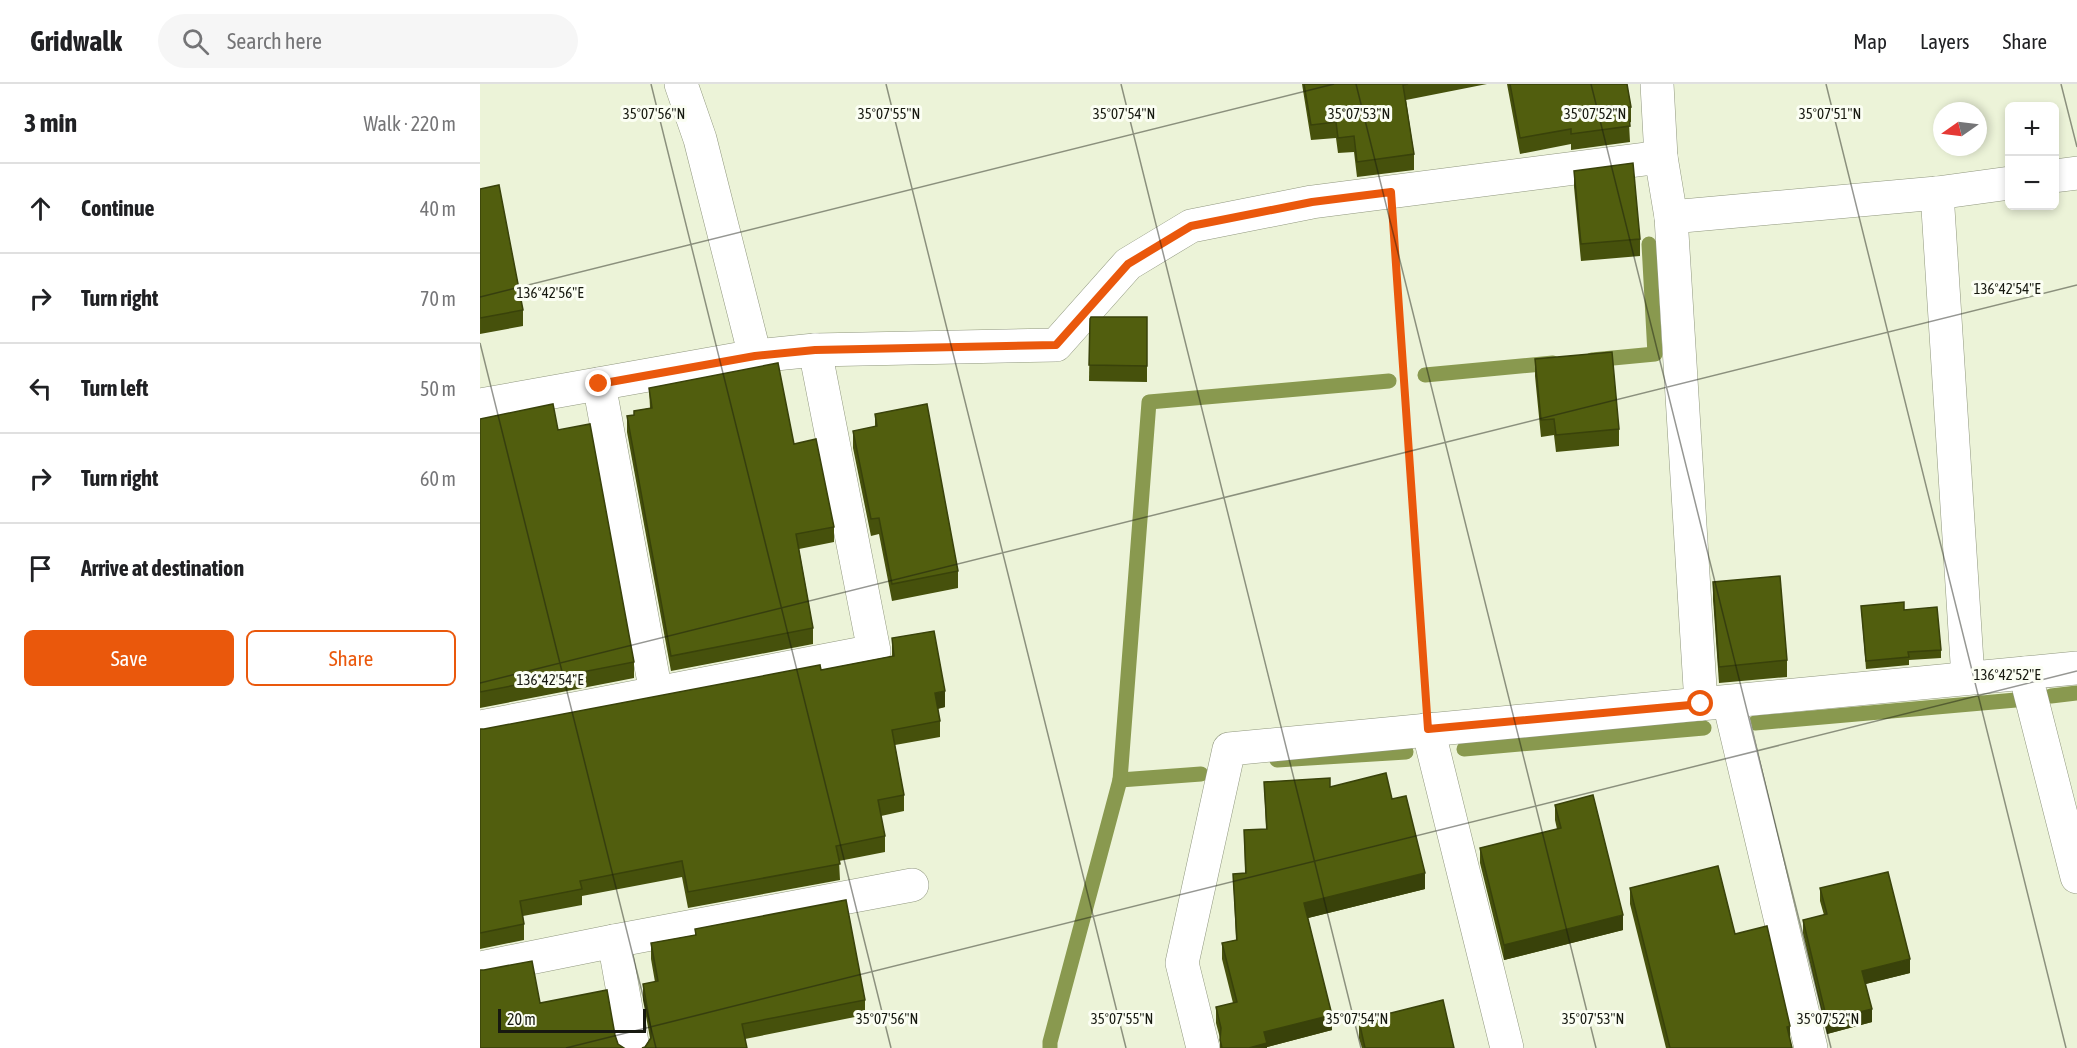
<!DOCTYPE html>
<html lang="en">
<head>
<meta charset="utf-8">
<style>
	body { margin:0; font-family:"Asap Condensed",sans-serif; background:#f6f6f6; color:#202124 }
	.controls { position:absolute; right:18px; top:18px; display:grid; overflow:hidden; border-radius:9px; box-shadow:0 3px 9px #0003 }
	.controls button { width:54px; height:54px; display:grid; place-items:center; padding:0; border:0; border-bottom:2px solid #e0e0e0; background:#fff; color:#202124; font:30px sans-serif }
	.compass { position:absolute; left:1453px; top:18px; width:54px; height:54px; border-radius:50%; background:#fff; box-shadow:0 3px 9px #0003; rotate:256deg }
	.scale { position:absolute; left:18px; bottom:15px; width:148px; box-sizing:border-box; padding-left:6px; border:3px solid #171910; border-top:0; font-size:16px; line-height:21px; white-space:nowrap; color:#171910; -webkit-text-stroke:4px #fbfef3; paint-order:stroke }
	.stop { position:absolute; width:18px; height:18px; margin:-14px; border:4px solid #ea580c; border-radius:50%; background:#fff }
	.stop.end { background:#ea580c; border-color:#fff; box-shadow:0 2px 6px #0008 }
	.list { margin:0; padding:0; list-style:none }
	h2 { display:flex; justify-content:space-between; align-items:center; height:78px; margin:0; padding:0 24px; font-size:26px }
	h2 small { font-size:20px; font-weight:400; color:#757577 }
	.list li { display:grid; grid-template-columns:39px 1fr auto; gap:18px; align-items:center; box-sizing:border-box; height:90px; padding:0 24px; border-top:2px solid #e0e0e0 }
	.list b { display:block; font-size:22px; white-space:nowrap }
	.list em { font-size:20px; font-style:normal; color:#757577 }
	.actions { display:flex; gap:12px; padding:18px 24px }
	.actions a { flex:1; padding:14px 0; border:2px solid #ea580c; border-radius:9px; text-align:center; font-size:21px; color:#ea580c }
	.actions .main { background:#ea580c; color:#fff }
	.icon { flex:none; width:33px; height:33px; fill:none; stroke:currentColor; stroke-width:2; stroke-linecap:round; stroke-linejoin:round }
	.map { position:relative; flex:none; width:1597px; height:964px; overflow:hidden }
	header { display:flex; align-items:center; gap:36px; box-sizing:border-box; height:84px; padding:0 30px; background:#fff; border-bottom:2px solid #e0e0e0 }
	header strong { font-size:28px }
	nav { display:flex; gap:33px; margin-inline-start:auto; font-size:21px }
	.search { width:420px; height:54px; background:#f6f6f6; display:flex; align-items:center; gap:15px; box-sizing:border-box; padding:0 21px; border-radius:33px; color:#757577; font-size:22px }
	main { display:flex }
	aside { flex:1; background:#fff }
	.map>svg:first-child { display:block }
</style>
</head>
<body>
<header>
<strong>Gridwalk</strong>
<div class="search"><svg class="icon" aria-label="search" viewBox="0 0 24 24"><circle cx="10" cy="10" r="6"/><path d="M15 15l6 6"/></svg>Search here</div>
<nav><a>Map</a><a>Layers</a><a>Share</a></nav>
</header>
<main>
<aside>
<h2>3 min<small>Walk · 220 m</small></h2>
<ul class="list">
<li><svg class="icon" aria-label="ahead" viewBox="0 0 24 24"><path d="M12 20V5M6 11l6-6 6 6"/></svg><div><b>Continue</b></div><em>40 m</em></li>
<li><svg class="icon" aria-label="right" viewBox="0 0 24 24"><path d="M7 20v-9h11M14 6l5 5-5 5"/></svg><div><b>Turn right</b></div><em>70 m</em></li>
<li><svg class="icon" aria-label="left" viewBox="0 0 24 24"><path d="M17 20v-9H6M10 6l-5 5 5 5"/></svg><div><b>Turn left</b></div><em>50 m</em></li>
<li><svg class="icon" aria-label="right" viewBox="0 0 24 24"><path d="M7 20v-9h11M14 6l5 5-5 5"/></svg><div><b>Turn right</b></div><em>60 m</em></li>
<li><svg class="icon" aria-label="arrive" viewBox="0 0 24 24"><path d="M6 21V4h12l-3 4 3 4H6"/></svg><div><b>Arrive at destination</b></div></li>
</ul>
<div class="actions"><a class="main">Save</a><a>Share</a></div>
</aside>
<div class="map">
<svg width="1597" height="964" viewBox="0 0 1597 964">
	<rect width="100%" height="100%" fill="#ecf3d8"/>
	<g fill="none" stroke-linecap="round" stroke-linejoin="round">
		<g stroke="#89994f" stroke-width="15">
			<polyline points="1112,276 1175,270 1169,160"/>
			<polyline points="945,291 1073,279"/>
			<polyline points="1571,612 1597,609"/>
			<polyline points="1275,639 1536,616"/>
			<polyline points="984,665 1224,644"/>
			<polyline points="797,676 926,668"/>
			<polyline points="640,696 721,690"/>
			<polyline points="570,964 570,958 640,696 669,318 909,297"/>
		</g>
		<g stroke="#90977e" stroke-width="34">
			<g id="street">
				<polyline points="201,0 220,55 275,272"/>
				<polyline points="1177,0 1181,73"/>
				<polyline points="1574,92 1597,89"/>
				<polyline points="1457,109 1488,594"/>
				<polyline points="1191,133 1457,109 1530,99"/>
				<polyline points="119,300 176,609"/>
				<polyline points="0,321 275,272 335,266 576,261 648,180 711,142 832,118 1181,73 1191,133 1221,620"/>
				<polyline points="1545,589 1597,793"/>
				<polyline points="1249,618 1331,964"/>
				<polyline points="0,643 394,567 335,266"/>
				<polyline points="948,645 1027,964"/>
				<polyline points="134,857 432,801"/>
				<polyline points="0,884 134,857 153,964"/>
				<polyline points="723,964 702,879 749,665 1597,584"/>
			</g>
		</g>
		<polyline stroke="#7c806f" stroke-width="4" stroke-dasharray="3 4.5" stroke-linecap="butt" points="914,149 945,603"/>
		<use href="#street" stroke="#fff" stroke-width="33"/>
	</g>
	<g fill="#46510c">
		<polygon points="822,0 1007,0 926,16 934,70 934,86 877,93 874,68 858,69 856,54 831,56"/>
		<polygon points="1027,0 1147,0 1151,23 1151,38 1149,39 1150,58 1091,66 1091,60 1040,70"/>
		<polygon points="1094,87 1160,155 1160,172 1101,177 1094,103"/>
		<polygon points="0,105 43,226 43,242 0,250"/>
		<polygon points="667,233 667,298 609,297 610,235"/>
		<polygon points="1055,275 1139,345 1139,362 1076,368 1074,351 1061,353 1055,292"/>
		<polygon points="169,304 314,360 354,443 354,458 319,465 333,544 333,560 191,587 147,348 147,332 154,331 154,327 170,324"/>
		<polygon points="395,330 478,487 478,504 412,517 399,450 391,452 373,364 373,347 395,343"/>
		<polygon points="0,335 78,346 154,578 154,594 0,624"/>
		<polygon points="1233,498 1307,576 1307,593 1239,599 1233,515"/>
		<polygon points="1381,522 1424,526 1461,566 1461,574 1429,576 1429,581 1386,585"/>
		<polygon points="412,554 465,623 458,625 460,637 460,653 415,661 424,711 424,727 401,732 405,752 405,768 359,777 360,796 208,824 202,793 102,812 102,821 43,832 44,840 44,856 0,865 0,645 4,645 341,586 412,572"/>
		<polygon points="784,698 850,703 912,715 945,805 828,834 852,946 787,963 787,964 740,964 740,954 736,939 736,923 753,919 742,875 742,859 756,856 753,790 765,789 764,746 786,745"/>
		<polygon points="1075,721 1143,846 1024,876 1000,779 1000,764 1077,745 1075,736"/>
		<polygon points="1150,804 1255,850 1310,957 1312,964 1186,964 1150,820"/>
		<polygon points="1340,804 1430,889 1385,900 1392,938 1347,950 1323,849 1323,836 1344,831 1340,817"/>
		<polygon points="215,845 385,916 385,931 265,955 165,963 170,954 163,916 163,900 175,898 171,875 171,859 215,851"/>
		<polygon points="879,937 974,964 882,964 879,954"/>
	</g>
	<g fill="#39420a">
		<polygon points="465,607 465,623 455,625 455,609"/>
		<polygon points="945,789 945,805 824,835 824,819"/>
		<polygon points="1143,831 1143,846 1024,876 1024,861"/>
		<polygon points="1430,875 1430,889 1382,901 1382,887"/>
		<polygon points="1392,925 1392,938 1347,950 1347,936"/>
		<polygon points="852,931 852,946 787,963 787,964 769,964 784,948"/>
		<polygon points="1310,942 1310,959 1307,943"/>
	</g>
	<g fill="#515e0e" stroke="#39420a" stroke-width="1.5">
		<polygon points="824,0 928,0 923,1 934,70 877,78 874,52 858,54 856,38 831,41"/>
		<polygon points="1030,0 1147,0 1151,23 1148,23 1150,42 1091,50 1091,45 1040,54"/>
		<polygon points="1153,79 1160,155 1101,160 1094,87"/>
		<polygon points="19,101 43,226 0,234 0,105"/>
		<polygon points="611,233 667,233 667,282 609,281 610,235"/>
		<polygon points="1132,268 1139,345 1076,351 1074,335 1061,336 1055,275"/>
		<polygon points="298,279 314,360 336,355 354,443 316,450 333,544 191,572 147,332 154,331 154,327 172,324 169,304"/>
		<polygon points="73,320 78,346 110,340 154,578 0,608 0,335"/>
		<polygon points="447,320 478,487 412,500 399,434 391,435 373,347 397,342 395,330"/>
		<polygon points="1300,492 1307,576 1239,583 1233,498"/>
		<polygon points="1424,518 1424,526 1457,523 1461,566 1428,568 1429,573 1386,577 1381,522"/>
		<polygon points="454,547 465,607 455,609 460,637 412,646 424,711 398,716 405,752 356,762 360,780 208,808 202,777 100,797 102,805 40,817 44,840 0,849 0,645 4,645 340,581 341,586 414,572 412,554"/>
		<polygon points="906,689 912,715 926,712 945,789 824,819 852,931 784,948 787,959 769,964 742,964 740,956 741,944 736,923 757,918 742,859 757,856 753,790 766,789 764,746 787,745 784,698 850,694 850,703"/>
		<polygon points="1113,711 1143,831 1024,861 1000,764 1081,744 1075,721"/>
		<polygon points="1238,782 1255,850 1287,842 1310,942 1307,943 1312,964 1190,964 1150,804"/>
		<polygon points="1408,788 1430,875 1382,887 1392,925 1347,936 1323,836 1347,830 1340,804"/>
		<polygon points="366,816 385,916 262,940 267,964 162,964 165,963 171,954 171,945 163,900 178,897 171,859 216,851 215,845"/>
		<polygon points="52,877 60,919 127,906 135,951 138,960 144,964 0,964 0,886 4,886"/>
		<polygon points="963,916 974,964 885,964 879,937"/>
	</g>
	<g fill="none" stroke-linecap="round" stroke-linejoin="round">
		<polyline stroke="#ea580c" stroke-width="8" points="119,300 275,272 335,266 576,261 648,180 711,142 832,118 911,108 948,645 1221,620"/>
	</g>
	<path fill="none" stroke="#171910" stroke-width="1.5" stroke-opacity="0.45" d="M 171,0 L 411,964M 406,0 L 646,964M 641,0 L 881,964M 876,0 L 1116,964M 1111,0 L 1351,964M 1346,0 L 1586,964M 1581,0 L 1597,63M 0,213 L 854,0M 0,259 L 176,964M 0,599 L 1597,201M 86,964 L 1597,587"/>
	<g font-size="15" text-anchor="middle" fill="#171910" stroke="#fbfef3" stroke-width="6" stroke-linejoin="round" paint-order="stroke">
		<text x="174" y="35">35°07'56"N</text>
		<text x="409" y="35">35°07'55"N</text>
		<text x="644" y="35">35°07'54"N</text>
		<text x="879" y="35">35°07'53"N</text>
		<text x="1115" y="35">35°07'52"N</text>
		<text x="1350" y="35">35°07'51"N</text>
		<text x="1527" y="210">136°42'54"E</text>
		<text x="70" y="214">136°42'56"E</text>
		<text x="1527" y="596">136°42'52"E</text>
		<text x="70" y="601">136°42'54"E</text>
		<text x="407" y="940">35°07'56"N</text>
		<text x="642" y="940">35°07'55"N</text>
		<text x="877" y="940">35°07'54"N</text>
		<text x="1113" y="940">35°07'53"N</text>
		<text x="1348" y="940">35°07'52"N</text>
	</g>
</svg>
<div class="controls">
<button>+</button>
<button>−</button>
</div>
<svg class="compass" viewBox="-18 -18 36 36"><path d="M0-13l5 13h-10z" fill="#e53935"/><path d="M0 13l5-13h-10z" fill="#757577"/></svg>
<div class="scale">20 m</div>
<div class="stop" style="left:1221px;top:620px"></div>
<div class="stop end" style="left:119px;top:300px"></div>
</div>
</main>
</body>
</html>
